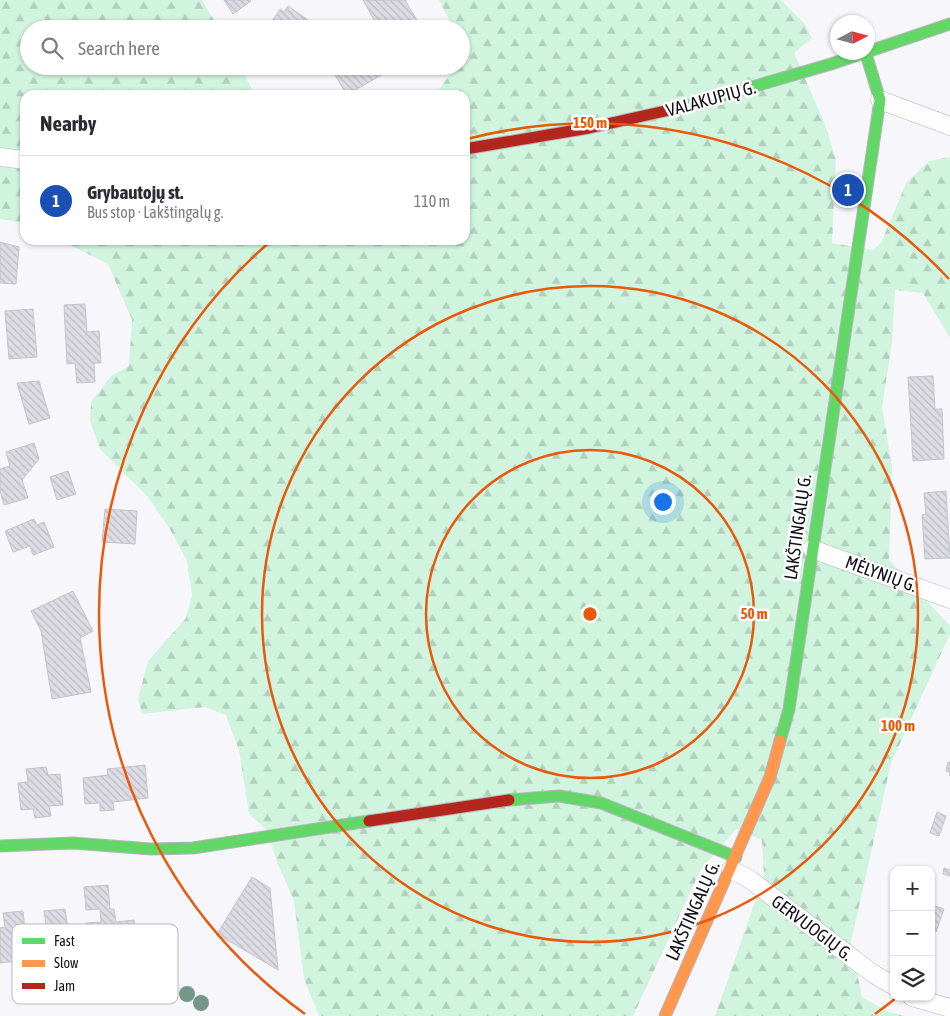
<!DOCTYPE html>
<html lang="en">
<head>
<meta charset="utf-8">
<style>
	body { margin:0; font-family:"Asap Condensed",sans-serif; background:#f2f2f3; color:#2b2b33 }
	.controls { position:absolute; right:15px; bottom:15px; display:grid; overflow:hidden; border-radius:10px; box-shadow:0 1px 4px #0004 }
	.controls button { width:45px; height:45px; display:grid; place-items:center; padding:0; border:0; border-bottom:1px solid #e1e1e2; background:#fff; color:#2b2b33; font:25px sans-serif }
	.compass { position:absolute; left:830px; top:15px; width:45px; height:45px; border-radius:50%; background:#fff; box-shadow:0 1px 4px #0004; rotate:84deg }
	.you { position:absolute; left:662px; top:501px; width:18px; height:18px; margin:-12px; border:4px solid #fff; border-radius:50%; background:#1a73e8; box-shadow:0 0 0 8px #1a73e833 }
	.badge { display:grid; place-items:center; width:32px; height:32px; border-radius:50%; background:#d93025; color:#fff; font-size:16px; font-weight:700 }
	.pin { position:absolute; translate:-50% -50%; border:2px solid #fff; box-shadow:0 1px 5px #0006 }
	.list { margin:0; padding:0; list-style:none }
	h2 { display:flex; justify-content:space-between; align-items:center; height:65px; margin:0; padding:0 20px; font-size:21px }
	h2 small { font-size:16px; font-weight:400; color:#7c7c81 }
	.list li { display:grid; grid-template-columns:32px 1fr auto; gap:15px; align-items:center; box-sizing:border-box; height:90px; padding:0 20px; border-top:1px solid #e1e1e2 }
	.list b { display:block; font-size:19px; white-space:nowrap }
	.list p { margin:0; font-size:16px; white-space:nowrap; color:#7c7c81 }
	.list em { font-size:16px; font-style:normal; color:#7c7c81 }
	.icon { flex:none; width:28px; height:28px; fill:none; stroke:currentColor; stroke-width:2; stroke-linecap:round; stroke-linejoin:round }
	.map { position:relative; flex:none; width:950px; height:1016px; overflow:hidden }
	.search { position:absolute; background:#fff; box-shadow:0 1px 4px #0004; left:20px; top:20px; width:450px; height:55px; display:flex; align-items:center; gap:12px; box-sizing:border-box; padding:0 18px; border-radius:28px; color:#7c7c81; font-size:19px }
	.panel { position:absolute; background:#fff; box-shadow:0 1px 4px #0004; left:20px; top:90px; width:450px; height:155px; border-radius:15px }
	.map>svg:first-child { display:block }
</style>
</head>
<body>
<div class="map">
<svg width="950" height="1016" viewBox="0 0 950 1016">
	<defs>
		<pattern id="forest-firs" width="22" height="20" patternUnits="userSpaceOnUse" patternTransform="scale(1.25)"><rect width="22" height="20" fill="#d0f4de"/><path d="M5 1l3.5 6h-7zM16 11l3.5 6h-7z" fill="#b2d0be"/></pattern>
		<pattern id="building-back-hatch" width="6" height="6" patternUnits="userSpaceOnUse" patternTransform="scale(1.25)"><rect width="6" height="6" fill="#dddce4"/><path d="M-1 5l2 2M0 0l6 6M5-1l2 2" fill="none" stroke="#bdbcc3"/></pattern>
	</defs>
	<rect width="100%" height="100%" fill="#f7f7fb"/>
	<g fill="url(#forest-firs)">
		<polygon points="0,0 202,0 219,29 29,29 29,66 240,66 255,95 25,95 25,223 0,219"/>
		<polygon points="439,0 781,0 804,23 812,38 794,53 824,122 836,159 832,243 873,250 881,243 906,183 929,161 950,157 950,338 923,293 895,290 892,342 882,407 892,467 889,560 950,626 950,634 891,763 851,942 862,997 889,1012 906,1016 715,1016 764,876 762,840 736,829 700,871 633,1016 319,1016 304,979 294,901 277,862 267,830 249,814 239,750 226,715 205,707 142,714 138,699 148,661 186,618 192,595 187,561 170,529 148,497 100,449 90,421 91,402 111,376 129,366 132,320 108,264 60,240 465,240 465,95 435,95 456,66 461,66 461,29 454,29"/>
	</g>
	<g fill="url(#building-back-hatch)" stroke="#c4c4cb">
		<polygon points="224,0 250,0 251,1 233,14"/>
		<polygon points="363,0 405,0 418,22 407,29 379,29"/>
		<polygon points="288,6 315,25 312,29 267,29 280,9 284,12"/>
		<polygon points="331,66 386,66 381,69 383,74 347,95 330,67"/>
		<polygon points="0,242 19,247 16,284 0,283"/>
		<polygon points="85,304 87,332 99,331 101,363 94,363 95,382 77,383 75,363 67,364 64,305"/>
		<polygon points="33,309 37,357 9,359 5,311"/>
		<polygon points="933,376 935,409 942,409 944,459 913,461 908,377"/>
		<polygon points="39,381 50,418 29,424 17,383"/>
		<polygon points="34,443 39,459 22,480 28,498 4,505 0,491 0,469 10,466 6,452"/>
		<polygon points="68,471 76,494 57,500 50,477"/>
		<polygon points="946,491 950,558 925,559 922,515 926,514 924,493"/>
		<polygon points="105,509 137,511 135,544 102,542"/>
		<polygon points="34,519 37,525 44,522 54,547 33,555 30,546 13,552 5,531"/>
		<polygon points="73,591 93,631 80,638 91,692 52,699 41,631 31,611"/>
		<polygon points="948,762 950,762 950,776 950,772 946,771"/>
		<polygon points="145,765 148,798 113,802 114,810 100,811 100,803 85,804 83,778 108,775 107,769"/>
		<polygon points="46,767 48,775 60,774 63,805 49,806 51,816 35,818 33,809 21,810 18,783 28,782 26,769"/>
		<polygon points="937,812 946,816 939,836 930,833"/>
		<polygon points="944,868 950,870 950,876 943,874"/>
		<polygon points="252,877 270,888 278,970 217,934"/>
		<polygon points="108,885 110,909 114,909 116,922 134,920 137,949 147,948 150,977 120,980 119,970 90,973 86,923 101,922 100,909 86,910 84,887"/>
		<polygon points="932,905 944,909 936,932 931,931"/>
		<polygon points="65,909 68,930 47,933 44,911"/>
		<polygon points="23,911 27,949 17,950 18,961 0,963 0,928 5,927 3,913"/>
	</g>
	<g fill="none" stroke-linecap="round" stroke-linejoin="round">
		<g stroke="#b7b6bd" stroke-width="19">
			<g id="street">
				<polyline points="880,100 950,126"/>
				<polyline points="0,157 25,160"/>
				<polyline points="812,549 950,599"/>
				<polyline points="731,870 748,878 872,973 894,986"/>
				<polyline points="912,997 950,1008"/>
			</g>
		</g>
		<g stroke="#b7b6bd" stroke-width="13">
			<g id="fast">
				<polyline points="683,107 831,64 950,24"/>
				<polyline points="780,741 789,709 880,100 866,54"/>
				<polyline points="509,800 559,796 601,803 736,857"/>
				<polyline points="0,846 73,843 151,849 193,848 369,821"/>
			</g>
		</g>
		<g stroke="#b7b6bd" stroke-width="13">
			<polyline id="slow" points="665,1016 770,777 780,741"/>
		</g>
		<g stroke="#b7b6bd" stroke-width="13">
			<g id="jam">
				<polyline points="465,149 589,128 683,107"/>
				<polyline points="369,821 509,800"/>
			</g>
		</g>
		<use href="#street" stroke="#fefefe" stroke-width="18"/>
		<use href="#fast" stroke="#63d668" stroke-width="11"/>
		<use href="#slow" stroke="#ff974d" stroke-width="11"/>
		<use href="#jam" stroke="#b3261e" stroke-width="11"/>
	</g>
	<g fill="#749787">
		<circle cx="187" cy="994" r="8"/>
		<circle cx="201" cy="1003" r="8"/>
	</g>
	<g fill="none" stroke="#e8590c" stroke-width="2.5">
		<circle cx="590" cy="614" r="164"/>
		<circle cx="590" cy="614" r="328"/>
		<path d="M896 998A491 491 0 0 1 875 1014M305 1014A491 491 0 0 1 271 241M467 139A491 491 0 0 1 949 279"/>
	</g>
	<g text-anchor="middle" stroke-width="5" stroke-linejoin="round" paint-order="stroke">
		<g font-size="18" fill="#11101a" stroke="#fff">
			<text transform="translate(711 99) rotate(-15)" y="6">VALAKUPIŲ G.</text>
			<text transform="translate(798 527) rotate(-82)" y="6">LAKŠTINGALŲ G.</text>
			<text transform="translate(881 574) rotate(20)" y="6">MĖLYNIŲ G.</text>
			<text transform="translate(693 911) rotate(-66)" y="6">LAKŠTINGALŲ G.</text>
			<text transform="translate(812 928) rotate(37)" y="6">GERVUOGIŲ G.</text>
		</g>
	</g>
	<rect x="12" y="924" width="166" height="80" rx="8" fill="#fff" stroke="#b8b7ba" stroke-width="1"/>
	<rect x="22" y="938" width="23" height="6" fill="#63d668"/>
	<rect x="22" y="960" width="23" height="7" fill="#ff974d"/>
	<rect x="22" y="983" width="23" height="6" fill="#b3261e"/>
	<g font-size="14" fill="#11101a">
		<text x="54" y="946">Fast</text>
		<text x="54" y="968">Slow</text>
		<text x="54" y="991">Jam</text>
	</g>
	<circle cx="590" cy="614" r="8" fill="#e8590c" stroke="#fff" stroke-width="2.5"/>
	<g font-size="15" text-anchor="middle" font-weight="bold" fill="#e8590c" stroke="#fff" stroke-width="5" stroke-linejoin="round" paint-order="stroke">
		<text x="590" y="128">150 m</text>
		<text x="754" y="619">50 m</text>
		<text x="898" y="731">100 m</text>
	</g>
</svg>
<div class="controls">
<button>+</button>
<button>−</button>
<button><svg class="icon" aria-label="layers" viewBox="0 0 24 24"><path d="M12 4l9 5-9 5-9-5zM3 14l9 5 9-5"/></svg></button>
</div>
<svg class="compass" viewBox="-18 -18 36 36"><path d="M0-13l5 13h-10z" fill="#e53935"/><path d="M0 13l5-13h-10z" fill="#7c7c81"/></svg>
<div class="you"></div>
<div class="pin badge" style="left:848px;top:190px;background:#1a4fb4">1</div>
<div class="search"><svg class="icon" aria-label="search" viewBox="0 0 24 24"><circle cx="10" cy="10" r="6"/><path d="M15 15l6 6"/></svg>Search here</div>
<section class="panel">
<h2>Nearby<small></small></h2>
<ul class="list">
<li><span class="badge" style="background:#1a4fb4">1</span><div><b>Grybautojų st.</b><p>Bus stop · Lakštingalų g.</p></div><em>110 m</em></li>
</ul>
</section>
</div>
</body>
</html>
